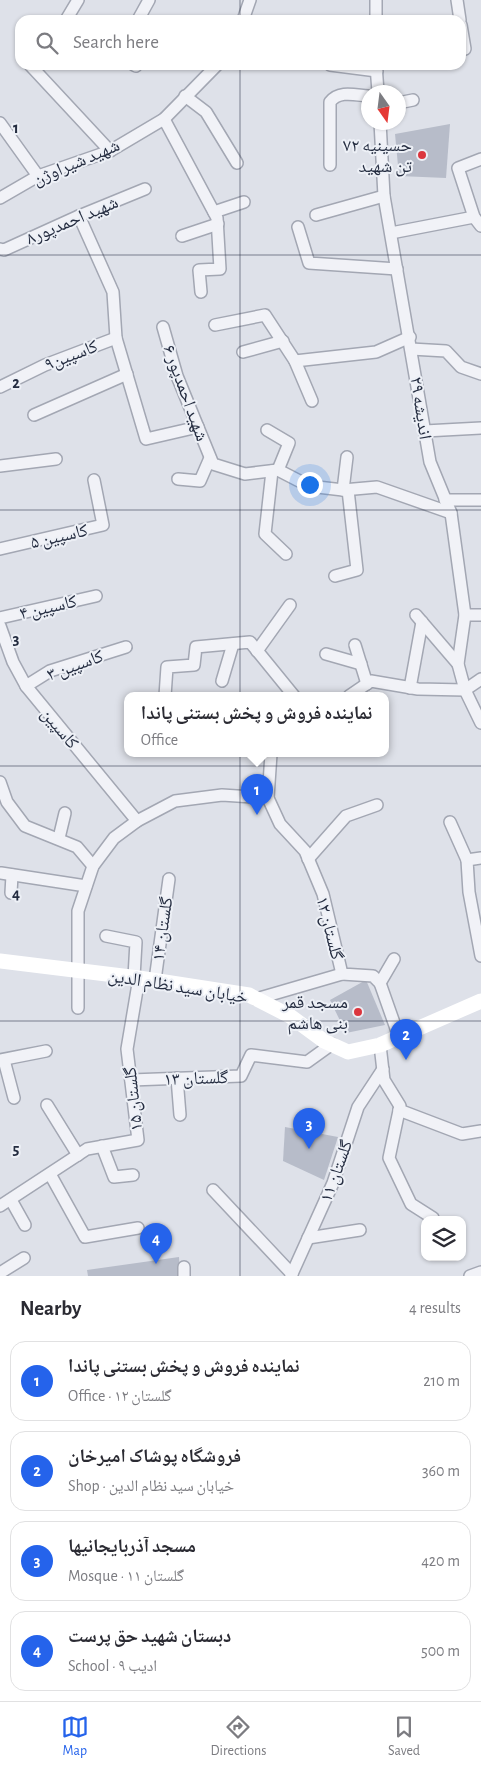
<!DOCTYPE html>
<html lang="en">
<head>
<meta charset="utf-8">
<style>
	body { margin:0; font-family:"Alegreya Sans","Noto Naskh Arabic",sans-serif; background:#f2f2f3; color:#2b2b33 }
	.controls { position:absolute; right:15px; bottom:15px; display:grid; overflow:hidden; border-radius:10px; box-shadow:0 1px 4px #0004 }
	.controls button { width:45px; height:45px; display:grid; place-items:center; padding:0; border:0; border-bottom:1px solid #e1e1e2; background:#fff; color:#2b2b33; font:25px sans-serif }
	.compass { position:absolute; left:361px; top:85px; width:45px; height:45px; border-radius:50%; background:#fff; box-shadow:0 1px 4px #0004; rotate:166deg }
	.you { position:absolute; left:309px; top:484px; width:18px; height:18px; margin:-12px; border:4px solid #fff; border-radius:50%; background:#1a73e8; box-shadow:0 0 0 8px #1a73e833 }
	.badge { display:grid; place-items:center; width:32px; height:32px; border-radius:50%; background:#2563eb; color:#fff; font-size:16px; font-weight:700 }
	.pin { position:absolute; translate:-50% -41px; filter:drop-shadow(0 1px 2px #0008) }
	.pin::after { content:''; position:absolute; top:26px; width:18px; height:15px; background:inherit; clip-path:polygon(0 0,100% 0,50% 100%) }
	.popup { position:absolute; left:124px; top:692px; width:265px; height:65px; box-sizing:border-box; display:grid; place-content:center; border-radius:10px; background:#fff; filter:drop-shadow(0 1px 4px #0005); font-size:16px; white-space:nowrap; color:#7c7c81 }
	.popup b { font-size:19px; color:#2b2b33 }
	.popup::after { content:''; position:absolute; left:50%; top:100%; margin-left:-10px; border:10px solid transparent; border-top-color:#fff }
	.list { margin:0; padding:0; list-style:none }
	h2 { display:flex; justify-content:space-between; align-items:center; height:65px; margin:0; padding:0 20px; font-size:21px }
	h2 small { font-size:16px; font-weight:400; color:#7c7c81 }
	.list li { display:grid; grid-template-columns:32px 1fr auto; gap:15px; align-items:center; box-sizing:border-box; height:80px; margin:0 10px 10px; padding:0 10px; border:1px solid #e1e1e2; border-radius:15px }
	.list b { display:block; font-size:19px; white-space:nowrap }
	.list p { margin:0; font-size:16px; white-space:nowrap; color:#7c7c81 }
	.list em { font-size:16px; font-style:normal; color:#7c7c81 }
	.icon { flex:none; width:28px; height:28px; fill:none; stroke:currentColor; stroke-width:2; stroke-linecap:round; stroke-linejoin:round }
	.map { position:relative; flex:none; width:481px; height:1276px; overflow:hidden }
	.search { position:absolute; background:#fff; box-shadow:0 1px 4px #0004; left:15px; right:15px; top:15px; height:55px; display:flex; align-items:center; gap:12px; box-sizing:border-box; padding:0 18px; border-radius:15px; color:#7c7c81; font-size:19px }
	.sheet { height:425px; background:#fff }
	nav { display:flex; justify-content:space-around; align-items:center; box-sizing:border-box; height:70px; border-top:1px solid #e1e1e2; background:#fff; font-size:14px; color:#7c7c81 }
	nav a { display:grid; justify-items:center; gap:2px }
	nav .on { color:#2563eb }
	.map>svg:first-child { display:block }
</style>
</head>
<body>
<div class="map">
<svg width="481" height="1276" viewBox="0 0 481 1276">
	<rect width="100%" height="100%" fill="#dee1e9"/>
	<g fill="#b7bcc9">
		<polygon points="450,124 446,178 399,176 395,134"/>
		<polygon points="366,980 385,1025 346,1033 330,1000"/>
		<polygon points="285,1127 338,1137 324,1180 283,1161"/>
		<polygon points="179,1257 180,1276 88,1276 87,1270"/>
	</g>
	<g fill="none" stroke-linecap="round" stroke-linejoin="round">
		<g stroke="#a3a7b3" stroke-width="14">
			<g id="street">
				<polyline points="376,0 376,20"/>
				<polyline points="457,0 460,20"/>
				<polyline points="66,20 78,0"/>
				<polyline points="138,20 149,0"/>
				<polyline points="243,20 250,0"/>
				<polyline points="461,25 465,49"/>
				<polyline points="30,65 110,151"/>
				<polyline points="134,65 136,66"/>
				<polyline points="330,65 377,71"/>
				<polyline points="376,65 378,92"/>
				<polyline points="185,96 206,112 237,163"/>
				<polyline points="398,103 413,100"/>
				<polyline points="164,119 217,218 220,269 199,270 201,292"/>
				<polyline points="380,122 384,196 430,462 451,513 465,615 458,664 465,690 481,723"/>
				<polyline points="0,123 38,176"/>
				<polyline points="481,159 458,168 474,217 481,226"/>
				<path d="M 330,165 L 330,102 C 339,90 355,95 368,96"/>
				<polyline points="0,198 38,176 110,151 164,119 217,65"/>
				<polyline points="214,212 244,202"/>
				<polyline points="316,215 384,196"/>
				<polyline points="79,216 113,292 116,338 146,439 198,427"/>
				<polyline points="298,227 309,263 397,269"/>
				<polyline points="391,233 474,217"/>
				<polyline points="182,236 218,224"/>
				<polyline points="0,249 4,250 79,216 145,189"/>
				<polyline points="215,325 265,315 295,361 376,352 410,337"/>
				<polyline points="163,327 177,376 213,464 245,474 278,470 309,486 343,490 377,487 451,513"/>
				<polyline points="411,349 446,351 461,367 481,374"/>
				<polyline points="243,352 283,341"/>
				<polyline points="295,361 312,401"/>
				<polyline points="0,387 45,365 116,338"/>
				<polyline points="34,415 127,374"/>
				<polyline points="267,430 289,443 278,470"/>
				<polyline points="425,431 481,428"/>
				<polyline points="0,466 56,459"/>
				<polyline points="272,471 265,534 286,554"/>
				<polyline points="178,479 200,481 210,458"/>
				<polyline points="343,490 347,457"/>
				<polyline points="445,500 481,500"/>
				<polyline points="0,549 103,525 94,480"/>
				<polyline points="335,576 357,570 348,490"/>
				<polyline points="416,615 458,664"/>
				<polyline points="465,615 481,615"/>
				<polyline points="0,618 96,596"/>
				<polyline points="0,626 13,662 26,686 137,821"/>
				<polyline points="355,645 367,684"/>
				<polyline points="257,651 290,605"/>
				<polyline points="326,654 361,664"/>
				<polyline points="222,681 233,644"/>
				<polyline points="26,686 50,671 126,647"/>
				<polyline points="410,688 422,622"/>
				<polyline points="465,690 481,679"/>
				<polyline points="165,696 167,667 194,665 196,647 250,642 294,696"/>
				<polyline points="349,696 371,681 418,689 465,690"/>
				<polyline points="271,754 268,798 280,824 305,851 323,894 342,974 373,976 380,983 399,1037"/>
				<polyline points="0,782 7,802 25,826 77,847 93,866"/>
				<polyline points="450,822 467,860"/>
				<polyline points="59,838 65,813"/>
				<polyline points="481,858 467,860 469,892 481,956"/>
				<polyline points="308,859 346,816 377,805"/>
				<polyline points="1,873 86,886"/>
				<polyline points="11,893 12,875"/>
				<polyline points="106,936 136,942 134,977"/>
				<polyline points="155,980 169,879"/>
				<polyline points="380,983 394,959"/>
				<polyline points="256,999 342,974"/>
				<polyline points="78,1008 78,911 93,866 114,838 137,821 175,801 222,795 268,798"/>
				<polyline points="380,1045 384,1080 400,1106 389,1158 411,1204 433,1218"/>
				<polyline points="0,1060 46,1051"/>
				<polyline points="4,1060 14,1098"/>
				<polyline points="177,1078 180,1115"/>
				<polyline points="131,1080 241,1076 251,1055 307,1062 332,1044"/>
				<polyline points="47,1105 78,1155"/>
				<polyline points="399,1110 462,1134 481,1131"/>
				<polyline points="102,1146 114,1177 133,1175"/>
				<polyline points="50,1174 85,1237 138,1228"/>
				<polyline points="213,1190 292,1274"/>
				<polyline points="11,1200 25,1225"/>
				<polyline points="0,1206 87,1149 138,1140 127,1049 139,978"/>
				<polyline points="308,1238 360,1230"/>
				<polyline points="184,1267 184,1276"/>
				<polyline points="0,1273 24,1258"/>
				<polyline points="291,1276 333,1183 358,1107 383,1069"/>
				<polyline points="470,1276 481,1272"/>
			</g>
		</g>
		<use href="#street" stroke="#f1f2f7" stroke-width="11"/>
		<polyline stroke="#fff" stroke-width="15" points="0,961 139,978 249,995 290,1016 324,1041 348,1052 380,1045 481,1001"/>
	</g>
	<path fill="none" stroke="#252d41" stroke-width="1" stroke-opacity="0.55" d="M 240,0 L 240,20M 240,65 L 240,1276M 0,255 L 481,255M 0,510 L 481,510M 0,766 L 481,766M 0,1021 L 481,1021"/>
	<g fill="#db363e" stroke="#edf0f6" stroke-width="2">
		<circle cx="422" cy="155" r="5"/>
		<circle cx="358" cy="1012" r="5"/>
	</g>
	<g text-anchor="middle" stroke-width="4" stroke-linejoin="round" paint-order="stroke">
		<g font-size="18" fill="#252d41" stroke="#edf0f6" text-anchor="end">
			<text x="412" y="151">حسینیه ۷۲<tspan x="412" dy="21">تن شهید</tspan></text>
			<text x="348" y="1008">مسجد قمر<tspan x="348" dy="21">بنی هاشم</tspan></text>
		</g>
		<g font-size="18" fill="#252d41" stroke="#edf0f6">
			<text transform="translate(76 162) rotate(-23)" y="6">شهید شیراوژن</text>
			<text transform="translate(72 220) rotate(-23)" y="6">شهید احمدپور۸</text>
			<text transform="translate(71 355) rotate(-21)" y="6">کاسپین۹</text>
			<text transform="translate(186 393) rotate(70)" y="6">شهید احمدپور ۶</text>
			<text transform="translate(421 408) rotate(81)" y="6">اندیشه ۲۹</text>
			<text transform="translate(59 536) rotate(-13)" y="6">کاسپین ۵</text>
			<text transform="translate(48 607) rotate(-13)" y="6">کاسپین ۴</text>
			<text transform="translate(75 665) rotate(-20)" y="6">کاسپین ۳</text>
			<text transform="translate(60 728) rotate(50)" y="6">کاسپین</text>
			<text transform="translate(330 928) rotate(76)" y="6">گلستان ۱۲</text>
			<text transform="translate(162 929) rotate(-82)" y="6">گلستان ۱۴</text>
			<text transform="translate(178 986) rotate(9)" y="6">خیابان سید نظام الدین</text>
			<text transform="translate(196 1078) rotate(-2)" y="6">گلستان ۱۳</text>
			<text transform="translate(133 1099) rotate(-96)" y="6">گلستان ۱۵</text>
			<text transform="translate(336 1171) rotate(-70)" y="6">گلستان ۱۱</text>
		</g>
	</g>
	<g font-size="16" text-anchor="middle" font-weight="bold" fill="#252d41" stroke="#edf0f6" stroke-width="4" stroke-linejoin="round" paint-order="stroke">
		<text x="16" y="133">1</text>
		<text x="16" y="388">2</text>
		<text x="16" y="644">3</text>
		<text x="16" y="899">4</text>
		<text x="16" y="1154">5</text>
	</g>
</svg>
<div class="controls">
<button><svg class="icon" aria-label="layers" viewBox="0 0 24 24"><path d="M12 4l9 5-9 5-9-5zM3 14l9 5 9-5"/></svg></button>
</div>
<svg class="compass" viewBox="-18 -18 36 36"><path d="M0-13l5 13h-10z" fill="#e53935"/><path d="M0 13l5-13h-10z" fill="#7c7c81"/></svg>
<div class="you"></div>
<div class="pin badge" style="left:257px;top:815px">1</div>
<div class="popup"><b>نماینده فروش و پخش بستنی پاندا</b>Office</div>
<div class="pin badge" style="left:406px;top:1060px">2</div>
<div class="pin badge" style="left:309px;top:1149px">3</div>
<div class="pin badge" style="left:156px;top:1264px">4</div>
<div class="search"><svg class="icon" aria-label="search" viewBox="0 0 24 24"><circle cx="10" cy="10" r="6"/><path d="M15 15l6 6"/></svg>Search here</div>
</div>
<section class="sheet">
<h2>Nearby<small>4 results</small></h2>
<ul class="list">
<li><span class="badge">1</span><div><b>نماینده فروش و پخش بستنی پاندا</b><p>Office · گلستان ۱۲</p></div><em>210 m</em></li>
<li><span class="badge">2</span><div><b>فروشگاه پوشاک امیرخان</b><p>Shop · خیابان سید نظام الدین</p></div><em>360 m</em></li>
<li><span class="badge">3</span><div><b>مسجد آذربایجانیها</b><p>Mosque · گلستان ۱۱</p></div><em>420 m</em></li>
<li><span class="badge">4</span><div><b>دبستان شهید حق پرست</b><p>School · ادیب ۹</p></div><em>500 m</em></li>
</ul>
</section>
<nav>
<a class="on"><svg class="icon" aria-label="map" viewBox="0 0 24 24"><path d="M3 6l6-2 6 2 6-2v14l-6 2-6-2-6 2zM9 4v14M15 6v14"/></svg>Map</a>
<a><svg class="icon" aria-label="directions" viewBox="0 0 24 24"><path d="M12 3l9 9-9 9-9-9zM9 14v-3h6M13 9l2 2-2 2"/></svg>Directions</a>
<a><svg class="icon" aria-label="saved" viewBox="0 0 24 24"><path d="M7 4h10v16l-5-4-5 4z"/></svg>Saved</a>
</nav>
</body>
</html>
